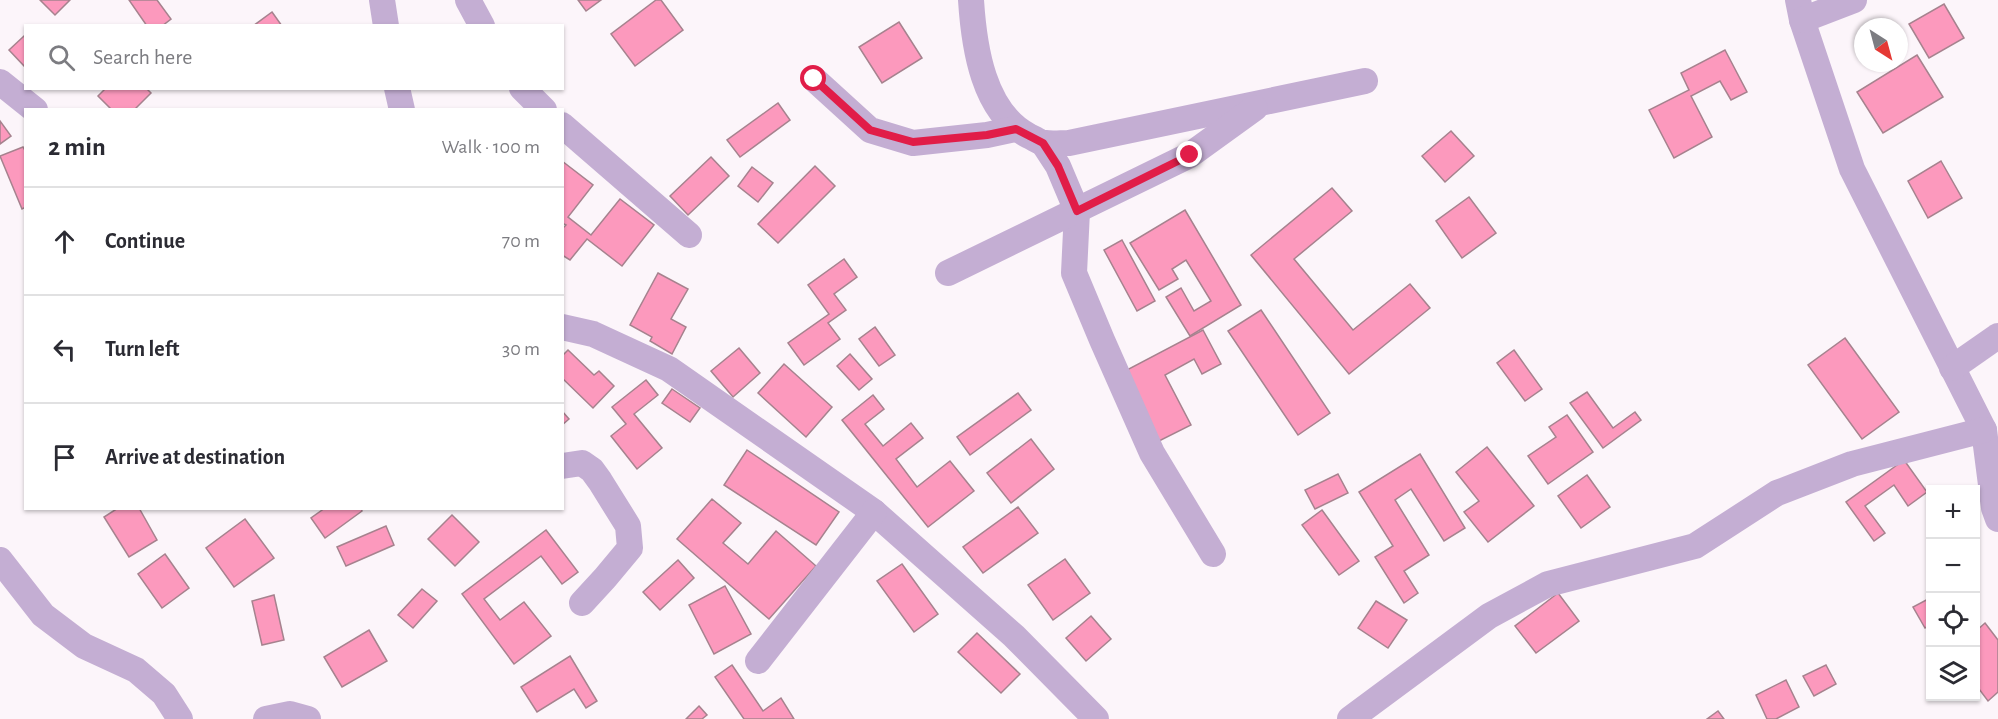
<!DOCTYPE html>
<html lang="en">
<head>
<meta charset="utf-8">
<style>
	body { margin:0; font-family:"Alegreya Sans",sans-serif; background:#f2f2f3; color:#2b2b33 }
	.controls { position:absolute; right:18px; bottom:18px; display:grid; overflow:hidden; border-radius:0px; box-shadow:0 2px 4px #0004 }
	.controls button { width:54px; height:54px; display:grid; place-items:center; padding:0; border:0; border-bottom:2px solid #e1e1e2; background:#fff; color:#2b2b33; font:30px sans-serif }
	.compass { position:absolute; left:1854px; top:18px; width:54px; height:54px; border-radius:50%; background:#fff; box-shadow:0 2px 4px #0004; rotate:144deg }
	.stop { position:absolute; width:18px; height:18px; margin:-14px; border:4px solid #e11d48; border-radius:50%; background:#fff }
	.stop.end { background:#e11d48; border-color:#fff; box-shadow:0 2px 6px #0008 }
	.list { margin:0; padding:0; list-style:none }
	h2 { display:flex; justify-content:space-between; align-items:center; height:78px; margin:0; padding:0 24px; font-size:26px }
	h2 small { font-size:20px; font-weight:400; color:#7c7c81 }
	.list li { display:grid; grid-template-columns:39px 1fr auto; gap:18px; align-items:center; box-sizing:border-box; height:108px; padding:0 24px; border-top:2px solid #e1e1e2 }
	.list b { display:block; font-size:22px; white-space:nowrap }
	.list em { font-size:20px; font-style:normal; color:#7c7c81 }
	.icon { flex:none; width:33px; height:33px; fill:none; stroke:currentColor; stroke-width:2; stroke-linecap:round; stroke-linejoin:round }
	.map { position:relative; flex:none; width:1998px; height:719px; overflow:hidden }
	.search { position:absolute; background:#fff; box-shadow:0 2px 4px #0004; left:24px; top:24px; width:540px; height:66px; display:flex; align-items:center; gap:15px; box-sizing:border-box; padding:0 21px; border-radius:0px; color:#7c7c81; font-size:22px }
	.panel { position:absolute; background:#fff; box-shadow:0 2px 4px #0004; left:24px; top:108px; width:540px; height:402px; border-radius:0px }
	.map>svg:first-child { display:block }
</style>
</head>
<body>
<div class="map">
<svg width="1998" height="719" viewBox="0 0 1998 719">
	<rect width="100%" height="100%" fill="#fcf5fa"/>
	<g fill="#fc99bd" stroke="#a6828e" stroke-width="1.5">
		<polygon points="40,0 70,0 55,15"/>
		<polygon points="129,0 157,0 171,19 162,26 147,26"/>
		<polygon points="578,0 601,0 586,11"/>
		<polygon points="656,0 661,0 683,30 635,66 611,34"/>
		<polygon points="1944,4 1964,38 1929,58 1909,24"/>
		<polygon points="272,12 282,26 253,26"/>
		<polygon points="899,22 922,58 882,83 859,47"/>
		<polygon points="24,36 26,38 26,68 9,50"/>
		<polygon points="1725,50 1747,92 1731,100 1720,81 1691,96 1712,137 1674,158 1649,110 1689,90 1681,73"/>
		<polygon points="1917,55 1943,97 1883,133 1857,92"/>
		<polygon points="106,88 146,88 151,93 134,110 112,110 98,96"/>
		<polygon points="778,103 790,120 740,157 727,140"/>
		<polygon points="0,121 11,136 0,144"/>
		<polygon points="1451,131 1474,156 1445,182 1422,156"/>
		<polygon points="23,147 26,152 26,207 22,209 0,156"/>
		<polygon points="711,157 729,176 688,215 670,196"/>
		<polygon points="562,161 593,185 568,217 591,235 620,199 654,225 622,266 587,239 570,260 562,255 562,229 566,225 562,223"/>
		<polygon points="1941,161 1962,198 1928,218 1908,181"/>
		<polygon points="815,166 835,186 778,243 758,224"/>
		<polygon points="752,167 773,183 758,202 738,186"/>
		<polygon points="1332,188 1352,211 1294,259 1353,330 1410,284 1430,308 1349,374 1251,255"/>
		<polygon points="1469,197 1496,233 1462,258 1436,221"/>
		<polygon points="1185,210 1241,305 1190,336 1166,297 1181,288 1194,311 1211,301 1186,260 1172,269 1178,279 1159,290 1130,243"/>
		<polygon points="1122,240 1155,301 1137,311 1104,250"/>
		<polygon points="844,259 857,277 834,294 846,310 828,323 840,339 804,365 788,343 829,314 808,285"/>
		<polygon points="658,273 688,289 671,319 686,327 672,354 650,341 652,337 630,325"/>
		<polygon points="1261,310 1330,413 1298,435 1228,331"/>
		<polygon points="875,327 895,355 879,366 859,339"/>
		<polygon points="1203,330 1221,364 1202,374 1194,359 1165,375 1191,425 1159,441 1123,372"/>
		<polygon points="1845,338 1899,412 1862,439 1808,365"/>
		<polygon points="739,348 760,373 733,397 711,371"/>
		<polygon points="568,350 594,375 599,371 614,386 593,408 562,378 562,356"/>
		<polygon points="1514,350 1542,389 1525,401 1497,363"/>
		<polygon points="850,354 872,379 859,390 837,366"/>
		<polygon points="784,364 832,407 806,437 758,393"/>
		<polygon points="646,380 658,395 634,414 662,448 637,469 611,436 626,424 612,407"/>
		<polygon points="672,389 700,408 690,422 662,403"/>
		<polygon points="1587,392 1613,428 1635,412 1641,420 1603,448 1570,403"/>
		<polygon points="1018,393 1031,410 970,455 957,437"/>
		<polygon points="873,395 884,409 865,424 883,446 911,423 923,438 896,459 917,487 950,461 974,491 928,527 842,420"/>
		<polygon points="562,411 569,419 562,425"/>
		<polygon points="1567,415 1593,452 1548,484 1528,456 1556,437 1549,427"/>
		<polygon points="1031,439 1054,469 1011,503 987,473"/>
		<polygon points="1487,447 1534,506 1488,542 1464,512 1479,501 1456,472"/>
		<polygon points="747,450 839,512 816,545 724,485"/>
		<polygon points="1420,454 1465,528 1444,541 1411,489 1395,500 1429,555 1404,571 1418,593 1404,603 1375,557 1393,546 1359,492"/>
		<polygon points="1904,460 1927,492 1908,506 1894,485 1865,506 1885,533 1874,541 1846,502"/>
		<polygon points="1338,474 1348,493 1315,509 1305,490"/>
		<polygon points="1587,475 1610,507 1581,528 1558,496"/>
		<polygon points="712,499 741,523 723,543 748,564 776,531 816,566 769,619 677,539"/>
		<polygon points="1018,507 1038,533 983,573 963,547"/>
		<polygon points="118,508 139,508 157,540 129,557 104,517"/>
		<polygon points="325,508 361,508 362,511 325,538 311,518"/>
		<polygon points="1322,510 1359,561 1339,575 1302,525"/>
		<polygon points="452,515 479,542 455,566 428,539"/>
		<polygon points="245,519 274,558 234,587 206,548"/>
		<polygon points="386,526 394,545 346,566 337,547"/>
		<polygon points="546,530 578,572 562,584 541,556 484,599 500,620 524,602 551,636 514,664 462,594"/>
		<polygon points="165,554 189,588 162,608 138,574"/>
		<polygon points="1065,559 1090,593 1053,620 1028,585"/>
		<polygon points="678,560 694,578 660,610 643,592"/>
		<polygon points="902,564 938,614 914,632 877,581"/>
		<polygon points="725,586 751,634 714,654 689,605"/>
		<polygon points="422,589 437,601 413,628 398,615"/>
		<polygon points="1558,593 1579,621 1536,653 1515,626"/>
		<polygon points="274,595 284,640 262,645 252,601"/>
		<polygon points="1930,598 1930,625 1925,628 1913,607"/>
		<polygon points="1376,601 1407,620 1388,648 1358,628"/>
		<polygon points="1091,616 1111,639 1086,661 1066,638"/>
		<polygon points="1985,623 1998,640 1998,692 1988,701 1976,685 1976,631"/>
		<polygon points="369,630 387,661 342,687 324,657"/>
		<polygon points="977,633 1020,674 1001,693 958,652"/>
		<polygon points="570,656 597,701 586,708 574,689 537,712 521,687"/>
		<polygon points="732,665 763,711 781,698 794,719 744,719 715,677"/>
		<polygon points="1826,665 1836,684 1814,696 1803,676"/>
		<polygon points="1786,680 1799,707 1776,719 1767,719 1756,695"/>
		<polygon points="699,706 707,715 702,719 686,719"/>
		<polygon points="1718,711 1724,719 1707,719"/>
	</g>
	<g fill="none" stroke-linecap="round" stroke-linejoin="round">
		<g stroke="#c4aed3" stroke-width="26">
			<polyline points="382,0 386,26"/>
			<polyline points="468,0 482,26"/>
			<path d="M 971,0 C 974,47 983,112 1029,136 C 1034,138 1040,143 1045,143 C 1053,144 1061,143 1069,143 L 1365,81"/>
			<polyline points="1798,0 1802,20 1852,169 1984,430 1994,508 1998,519"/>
			<polyline points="1802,20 1854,0"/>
			<polyline points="814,79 870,130 913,143 987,135 1015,129"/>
			<polyline points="0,82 35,110"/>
			<polyline points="397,88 402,110"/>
			<polyline points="522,88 544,110"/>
			<polyline points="562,125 689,235"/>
			<polyline points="1043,143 1058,166 1077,211 1074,273 1102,340 1152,453 1213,554"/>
			<polyline points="948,273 1190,155 1255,108"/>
			<polyline points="562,327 593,334 669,369 874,512 1014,636 1096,719"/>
			<polyline points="1952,368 1998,336"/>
			<polyline points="562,466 582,463 592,470 600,481 628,526 630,548 605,578 582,603"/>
			<polyline points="0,560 43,615 84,646 136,670 164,694 180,719"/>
			<polyline points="758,661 874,512"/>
			<polyline points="266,719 290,714 308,719"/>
			<polyline points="1350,719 1489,616 1548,584 1695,546 1777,493 1852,464 1984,430"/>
		</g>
	</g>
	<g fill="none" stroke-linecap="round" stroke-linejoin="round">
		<polyline stroke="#e11d48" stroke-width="8" points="814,79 870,130 913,142 987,135 1016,129 1043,143 1058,166 1077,211 1190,155"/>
	</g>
</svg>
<div class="controls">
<button>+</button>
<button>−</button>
<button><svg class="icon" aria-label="locate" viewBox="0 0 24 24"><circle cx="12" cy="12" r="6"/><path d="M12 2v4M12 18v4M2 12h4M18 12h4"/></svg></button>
<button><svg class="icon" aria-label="layers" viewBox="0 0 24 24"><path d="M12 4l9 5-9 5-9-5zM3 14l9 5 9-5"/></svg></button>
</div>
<svg class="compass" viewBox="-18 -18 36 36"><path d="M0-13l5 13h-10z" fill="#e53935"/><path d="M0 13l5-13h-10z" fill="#7c7c81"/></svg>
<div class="stop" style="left:814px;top:79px"></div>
<div class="stop end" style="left:1190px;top:155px"></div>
<div class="search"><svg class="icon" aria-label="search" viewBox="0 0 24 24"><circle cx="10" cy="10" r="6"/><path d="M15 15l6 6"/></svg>Search here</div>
<section class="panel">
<h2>2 min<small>Walk · 100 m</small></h2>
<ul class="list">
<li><svg class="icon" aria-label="ahead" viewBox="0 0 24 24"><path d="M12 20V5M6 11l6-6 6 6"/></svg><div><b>Continue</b></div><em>70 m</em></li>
<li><svg class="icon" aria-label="left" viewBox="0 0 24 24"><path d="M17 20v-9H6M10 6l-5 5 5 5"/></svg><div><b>Turn left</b></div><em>30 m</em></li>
<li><svg class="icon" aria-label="arrive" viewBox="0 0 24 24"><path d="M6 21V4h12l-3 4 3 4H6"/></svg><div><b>Arrive at destination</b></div></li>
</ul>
</section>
</div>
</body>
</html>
